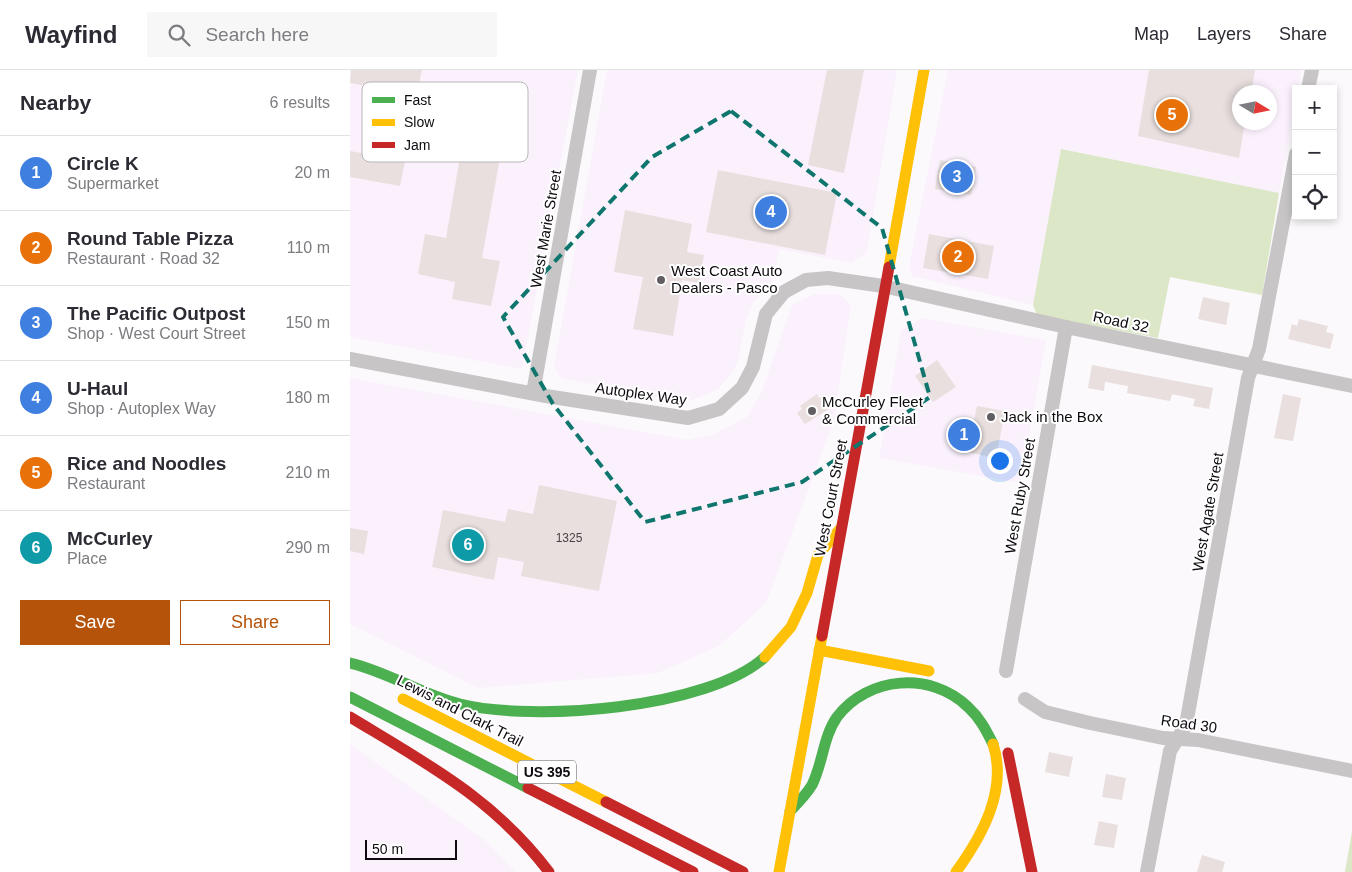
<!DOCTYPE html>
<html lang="en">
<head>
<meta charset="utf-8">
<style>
	body { margin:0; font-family:Arial,sans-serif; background:#f7f7f7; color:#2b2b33 }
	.controls { position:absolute; right:15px; top:15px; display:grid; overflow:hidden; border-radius:0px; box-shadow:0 2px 8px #0003 }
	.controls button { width:45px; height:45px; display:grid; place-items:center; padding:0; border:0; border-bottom:1px solid #e1e1e2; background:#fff; color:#2b2b33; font:25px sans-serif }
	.compass { position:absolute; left:882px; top:15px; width:45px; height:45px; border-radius:50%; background:#fff; box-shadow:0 2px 8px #0003; rotate:100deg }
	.scale { position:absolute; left:15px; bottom:12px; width:92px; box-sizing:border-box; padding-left:5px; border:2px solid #0e0a0f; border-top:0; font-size:14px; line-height:18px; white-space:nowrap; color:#0e0a0f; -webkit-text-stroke:4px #fff; paint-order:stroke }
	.you { position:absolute; left:649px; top:390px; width:18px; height:18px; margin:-12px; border:4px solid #fff; border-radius:50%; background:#1a73e8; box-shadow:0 0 0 8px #1a73e833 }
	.badge { display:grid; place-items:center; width:32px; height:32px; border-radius:50%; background:#b45309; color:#fff; font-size:16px; font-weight:700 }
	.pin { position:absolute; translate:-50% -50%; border:2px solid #fff; box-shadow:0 1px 5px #0006 }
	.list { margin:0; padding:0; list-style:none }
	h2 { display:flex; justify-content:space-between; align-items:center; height:65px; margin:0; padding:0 20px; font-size:21px }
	h2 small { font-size:16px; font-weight:400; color:#7c7c81 }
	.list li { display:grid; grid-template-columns:32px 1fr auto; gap:15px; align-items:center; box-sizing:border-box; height:75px; padding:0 20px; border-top:1px solid #e1e1e2 }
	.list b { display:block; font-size:19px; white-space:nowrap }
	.list p { margin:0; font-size:16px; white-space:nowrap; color:#7c7c81 }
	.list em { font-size:16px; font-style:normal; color:#7c7c81 }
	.actions { display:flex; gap:10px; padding:15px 20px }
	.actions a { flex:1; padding:11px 0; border:1px solid #b45309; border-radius:0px; text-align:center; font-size:18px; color:#b45309 }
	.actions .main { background:#b45309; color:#fff }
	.icon { flex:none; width:28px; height:28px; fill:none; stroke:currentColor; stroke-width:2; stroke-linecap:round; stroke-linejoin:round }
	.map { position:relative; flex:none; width:1002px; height:802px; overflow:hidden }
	header { display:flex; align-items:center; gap:30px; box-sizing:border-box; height:70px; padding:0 25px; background:#fff; border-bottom:1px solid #e1e1e2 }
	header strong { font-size:24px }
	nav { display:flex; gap:28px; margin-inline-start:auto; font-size:18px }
	.search { width:350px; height:45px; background:#f7f7f7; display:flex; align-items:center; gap:12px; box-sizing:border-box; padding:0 18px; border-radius:0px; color:#7c7c81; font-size:19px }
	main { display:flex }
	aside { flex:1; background:#fff }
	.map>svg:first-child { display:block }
</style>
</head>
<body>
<header>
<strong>Wayfind</strong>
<div class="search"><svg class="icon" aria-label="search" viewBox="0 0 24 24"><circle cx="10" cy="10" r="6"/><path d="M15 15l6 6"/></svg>Search here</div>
<nav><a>Map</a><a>Layers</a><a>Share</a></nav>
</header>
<main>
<aside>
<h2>Nearby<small>6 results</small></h2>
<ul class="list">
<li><span class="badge" style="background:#3f7fe0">1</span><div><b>Circle K</b><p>Supermarket</p></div><em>20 m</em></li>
<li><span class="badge" style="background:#e8710a">2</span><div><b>Round Table Pizza</b><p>Restaurant · Road 32</p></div><em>110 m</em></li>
<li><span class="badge" style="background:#3f7fe0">3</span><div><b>The Pacific Outpost</b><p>Shop · West Court Street</p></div><em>150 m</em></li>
<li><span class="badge" style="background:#3f7fe0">4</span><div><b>U-Haul</b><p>Shop · Autoplex Way</p></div><em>180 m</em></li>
<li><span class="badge" style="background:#e8710a">5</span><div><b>Rice and Noodles</b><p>Restaurant</p></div><em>210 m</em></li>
<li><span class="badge" style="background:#0f9aa8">6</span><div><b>McCurley</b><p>Place</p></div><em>290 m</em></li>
</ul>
<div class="actions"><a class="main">Save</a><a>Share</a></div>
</aside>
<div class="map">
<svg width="1002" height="802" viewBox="0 0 1002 802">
	<rect width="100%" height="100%" fill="#fbf9fc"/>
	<g fill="#faf1fd" fill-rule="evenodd">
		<polygon points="0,0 228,0 172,299 0,267"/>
		<polygon points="257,0 547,0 517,182 502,193 429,179 423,210 403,233 396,250 388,291 383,302 367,320 343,330 321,330 211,308 204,297"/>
		<path d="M 598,0 L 951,0 L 948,19 L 946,19 L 946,30 L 929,123 L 712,79 L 683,235 L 562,206 L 559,196 ZM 889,22 L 919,22 L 919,52 L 889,52 Z"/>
		<polygon points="464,224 490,224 501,235 484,351 416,533 369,576 308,603 128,618 0,554 0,308 338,370 362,365 397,347 411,323 442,235"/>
		<polygon points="571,248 696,270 671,413 529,388 551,260"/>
		<polygon points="0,674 136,771 166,802 0,802"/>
	</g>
	<g fill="#dbe7c6">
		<polygon points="711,79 929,123 912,225 820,207 808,268 687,245 683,235"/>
		<polygon points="1002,761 1002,802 995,802"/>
	</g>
	<g fill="#e8dfde">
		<polygon points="1,0 72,0 68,19 34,13 32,19 0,13"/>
		<polygon points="477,0 514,0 494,103 458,95"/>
		<polygon points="799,0 905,0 901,22 890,22 890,52 895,52 889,88 788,66"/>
		<polygon points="114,64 153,71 132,188 150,191 141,236 102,229 105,212 68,204 75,164 96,168"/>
		<polygon points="0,81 55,91 50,116 0,107"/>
		<polygon points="590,90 626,97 621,125 585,119"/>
		<polygon points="368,100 487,123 475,185 356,162"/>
		<polygon points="275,140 342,154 337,182 354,185 349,213 332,210 323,266 283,259 293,207 264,202"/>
		<polygon points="579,164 644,176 638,209 573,198"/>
		<polygon points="853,227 880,233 876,255 848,249"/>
		<polygon points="949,249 978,256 976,262 984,264 980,279 938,269 942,254 947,256"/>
		<polygon points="587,290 606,317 583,332 565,306"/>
		<polygon points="742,295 863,318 859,339 843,336 845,329 822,324 820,331 777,323 778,316 755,312 754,321 738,318"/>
		<polygon points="467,324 469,328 474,325 482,337 455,354 447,343 452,339 450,336"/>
		<polygon points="933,324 951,328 943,371 924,368"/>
		<polygon points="627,336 655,341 646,388 602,379 608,348 624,351"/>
		<polygon points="189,415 267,431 249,521 171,506 174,492 148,487 144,510 82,497 93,440 155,452 158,439 183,444"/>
		<polygon points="0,458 18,461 14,484 0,481"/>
		<polygon points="699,682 723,687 719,707 695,702"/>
		<polygon points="756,704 776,708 772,730 752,727"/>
		<polygon points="749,751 768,755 764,778 744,775"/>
		<polygon points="852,785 875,792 872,802 847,802"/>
	</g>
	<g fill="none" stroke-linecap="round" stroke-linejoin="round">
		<g stroke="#c7c5c5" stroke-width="14">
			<polyline points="958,19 962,0"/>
			<polyline points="0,289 196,326 338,348 369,339 392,318 403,297 416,244 434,222 456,210 478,208 533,216 716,257 1002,316"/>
			<polyline points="183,323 240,0"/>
			<polyline points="656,601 716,257"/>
			<polyline points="675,629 695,642 740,653 813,668 848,670 1002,701"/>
			<polyline points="797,802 820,681 836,655 898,308 909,279 946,84"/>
		</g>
		<g stroke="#4caf50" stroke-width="11">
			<path d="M 0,593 C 39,602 72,625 110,634 C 183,652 358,639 415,587"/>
			<polyline points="0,627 178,718"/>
			<path d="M 440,741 C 448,733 456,725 462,715 C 473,693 473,667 487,647 C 518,606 581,601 618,637 C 630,648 636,660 643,674"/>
		</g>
		<g stroke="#ffc107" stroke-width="11">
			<polyline points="539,197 574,0"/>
			<polyline points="469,580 579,601"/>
			<polyline points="415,587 441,557 457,523 468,485 490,459"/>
			<polyline points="53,629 256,732"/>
			<polyline points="429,802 472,566"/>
			<path d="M 606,802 C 632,766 658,720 643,674"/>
		</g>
		<g stroke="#c62828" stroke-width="11">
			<polyline points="472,566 539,197"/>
			<path d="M 0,647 C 76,693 144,729 199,802"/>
			<polyline points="658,683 682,802"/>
			<polyline points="178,718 343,802"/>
			<polyline points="256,732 393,802"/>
		</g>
	</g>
	<path fill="none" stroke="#0f766e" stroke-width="4" stroke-dasharray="10 6" stroke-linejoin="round" d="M 381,41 L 532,158 L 580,327 L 452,412 L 295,452 L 203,334 L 153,247 L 302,87 Z"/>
	<g fill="#615e62" stroke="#fff" stroke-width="2">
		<circle cx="311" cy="210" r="5"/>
		<circle cx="462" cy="341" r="5"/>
		<circle cx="641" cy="347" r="5"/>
	</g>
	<g text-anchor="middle" stroke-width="4" stroke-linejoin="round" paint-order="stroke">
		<g font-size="12" fill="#474245">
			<text x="219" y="472">1325</text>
		</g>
		<rect fill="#fff" stroke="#565457" stroke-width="1" x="168" y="690.5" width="58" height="23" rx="4"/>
		<g font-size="14" font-weight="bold" fill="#0e0a0f">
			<text x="197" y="707">US 395</text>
		</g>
		<g font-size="15" fill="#0e0a0f" stroke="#fff">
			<text transform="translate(196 159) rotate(-80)" y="5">West Marie Street</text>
			<text transform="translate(771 252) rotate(12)" y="5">Road 32</text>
			<text transform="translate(291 324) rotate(8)" y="5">Autoplex Way</text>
			<text transform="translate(670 426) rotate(-80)" y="5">West Ruby Street</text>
			<text transform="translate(481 428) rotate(-79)" y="5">West Court Street</text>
			<text transform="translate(858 442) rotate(-80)" y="5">West Agate Street</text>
			<text transform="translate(110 641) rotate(27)" y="5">Lewis and Clark Trail</text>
			<text transform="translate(839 654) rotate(8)" y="5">Road 30</text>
		</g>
		<g font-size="15" fill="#0e0a0f" stroke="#fff" text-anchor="start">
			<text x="321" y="206">West Coast Auto<tspan x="321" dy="17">Dealers - Pasco</tspan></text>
			<text x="472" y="337">McCurley Fleet<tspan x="472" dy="17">&amp; Commercial</tspan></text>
			<text x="651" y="352">Jack in the Box</text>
		</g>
	</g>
	<rect x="12" y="12" width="166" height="80" rx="8" fill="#fff" stroke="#b7b6b7" stroke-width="1"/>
	<rect x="22" y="27" width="23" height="6" fill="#4caf50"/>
	<rect x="22" y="49" width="23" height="7" fill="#ffc107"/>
	<rect x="22" y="72" width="23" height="6" fill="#c62828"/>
	<g font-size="14" fill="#0e0a0f">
		<text x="54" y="35">Fast</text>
		<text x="54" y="57">Slow</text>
		<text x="54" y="80">Jam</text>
	</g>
</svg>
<div class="controls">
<button>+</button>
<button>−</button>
<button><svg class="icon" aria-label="locate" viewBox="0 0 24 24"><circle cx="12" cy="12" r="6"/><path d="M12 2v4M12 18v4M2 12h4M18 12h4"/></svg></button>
</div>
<svg class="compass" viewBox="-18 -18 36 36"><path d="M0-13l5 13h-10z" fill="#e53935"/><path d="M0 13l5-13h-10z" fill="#7c7c81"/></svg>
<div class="scale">50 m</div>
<div class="you"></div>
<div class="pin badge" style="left:614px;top:365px;background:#3f7fe0">1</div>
<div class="pin badge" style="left:608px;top:187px;background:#e8710a">2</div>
<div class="pin badge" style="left:607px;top:107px;background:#3f7fe0">3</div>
<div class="pin badge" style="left:421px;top:142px;background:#3f7fe0">4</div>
<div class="pin badge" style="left:822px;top:45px;background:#e8710a">5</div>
<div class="pin badge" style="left:118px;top:475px;background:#0f9aa8">6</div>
</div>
</main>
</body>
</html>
